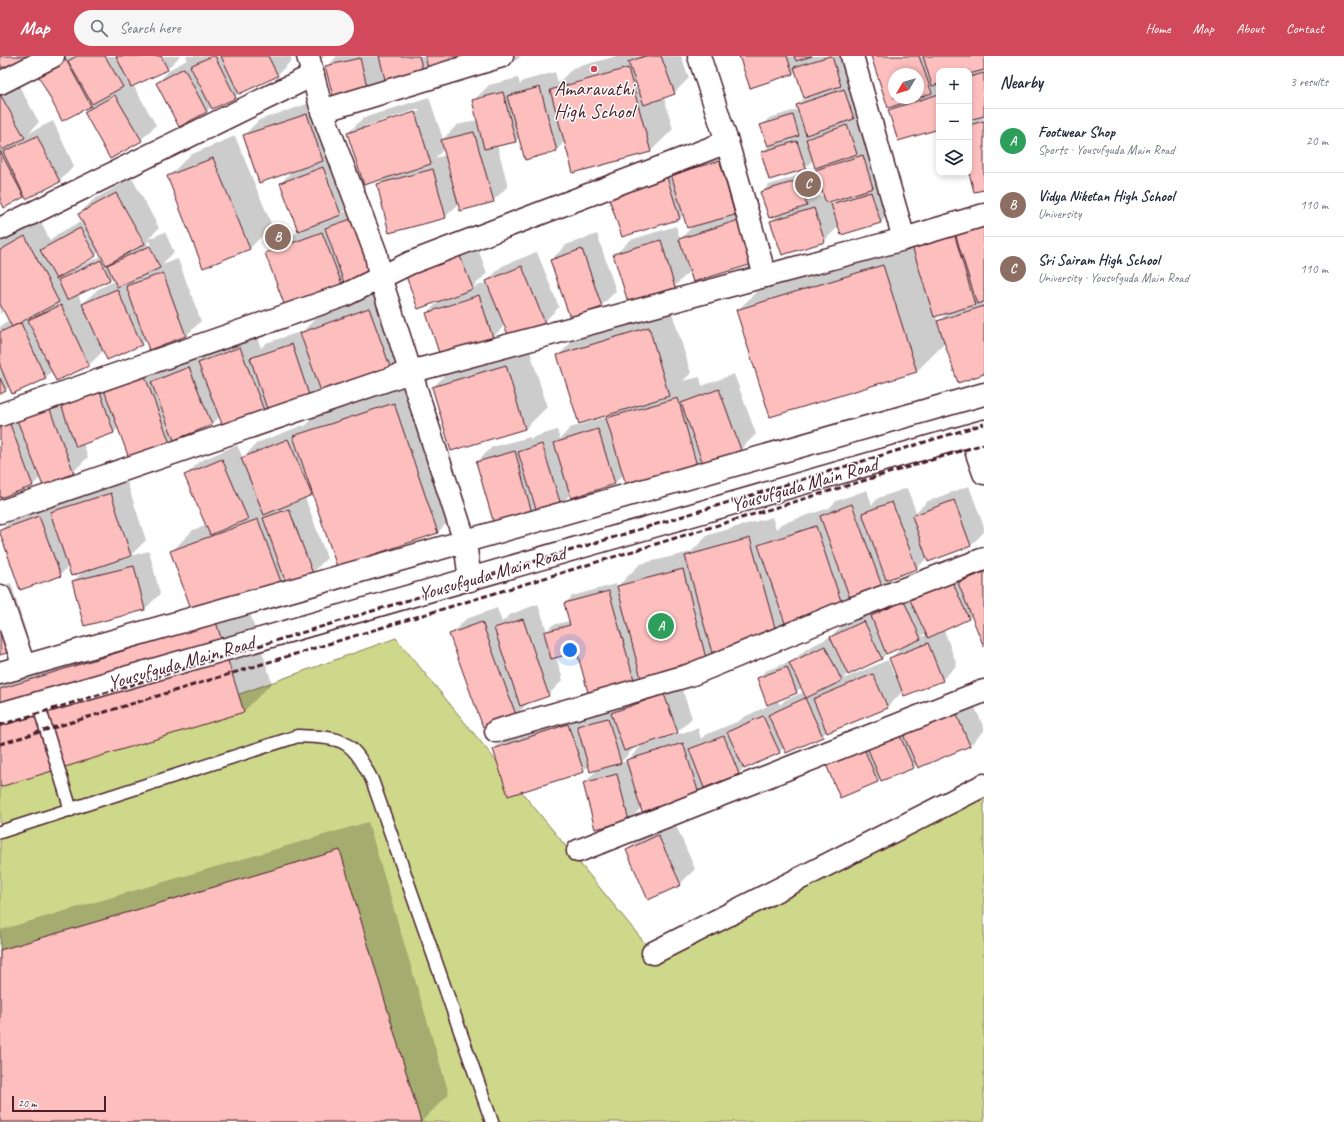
<!DOCTYPE html>
<html lang="en">
<head>
<meta charset="utf-8">
<style>
	body { margin:0; font-family:Caveat,sans-serif; background:#f6f6f7; color:#1f2937 }
	.controls { position:absolute; right:12px; top:12px; display:grid; overflow:hidden; border-radius:8px; box-shadow:0 2px 6px #0003 }
	.controls button { width:36px; height:36px; display:grid; place-items:center; padding:0; border:0; border-bottom:1px solid #e0e1e3; background:#fff; color:#1f2937; font:20px sans-serif }
	.compass { position:absolute; left:888px; top:12px; width:36px; height:36px; border-radius:50%; background:#fff; box-shadow:0 2px 6px #0003; rotate:232deg }
	.scale { position:absolute; left:12px; bottom:10px; width:94px; box-sizing:border-box; padding-left:4px; border:2px solid #4a1f2b; border-top:0; font-size:11px; line-height:14px; white-space:nowrap; color:#4a1f2b; -webkit-text-stroke:3px #fff; paint-order:stroke }
	.you { position:absolute; left:570px; top:594px; width:14px; height:14px; margin:-10px; border:3px solid #fff; border-radius:50%; background:#1a73e8; box-shadow:0 0 0 6px #1a73e833 }
	.badge { display:grid; place-items:center; width:26px; height:26px; border-radius:50%; background:#d1495b; color:#fff; font-size:13px; font-weight:700 }
	.pin { position:absolute; translate:-50% -50%; border:2px solid #fff; box-shadow:0 1px 4px #0006 }
	.list { margin:0; padding:0; list-style:none }
	h2 { display:flex; justify-content:space-between; align-items:center; height:52px; margin:0; padding:0 16px; font-size:17px }
	h2 small { font-size:13px; font-weight:400; color:#747a83 }
	.list li { display:grid; grid-template-columns:26px 1fr auto; gap:12px; align-items:center; box-sizing:border-box; height:64px; padding:0 16px; border-top:1px solid #e0e1e3 }
	.list b { display:block; font-size:15px; white-space:nowrap }
	.list p { margin:0; font-size:13px; white-space:nowrap; color:#747a83 }
	.list em { font-size:13px; font-style:normal; color:#747a83 }
	.icon { flex:none; width:22px; height:22px; fill:none; stroke:currentColor; stroke-width:2; stroke-linecap:round; stroke-linejoin:round }
	.map { position:relative; flex:none; width:984px; height:1066px; overflow:hidden }
	header { display:flex; align-items:center; gap:24px; box-sizing:border-box; height:56px; padding:0 20px; background:#d1495b; color:#fff }
	header strong { font-size:19px }
	nav { display:flex; gap:22px; margin-inline-start:auto; font-size:14px }
	.search { width:280px; height:36px; background:#f6f6f7; display:flex; align-items:center; gap:10px; box-sizing:border-box; padding:0 14px; border-radius:22px; color:#747a83; font-size:15px }
	main { display:flex }
	aside { flex:1; background:#fff }
	.map>svg:first-child { display:block }
</style>
</head>
<body>
<header>
<strong>Map</strong>
<div class="search"><svg class="icon" aria-label="search" viewBox="0 0 24 24"><circle cx="10" cy="10" r="6"/><path d="M15 15l6 6"/></svg>Search here</div>
<nav><a>Home</a><a>Map</a><a>About</a><a>Contact</a></nav>
</header>
<main>
<div class="map">
<svg width="984" height="1066" viewBox="0 0 984 1066">
	<rect width="100%" height="100%" fill="#fff"/>
	<filter id="ink" filterUnits="userSpaceOnUse"><feTurbulence type="fractalNoise" baseFrequency=".025" numOctaves="2"/><feDisplacementMap in="SourceGraphic" scale="8" xChannelSelector="R" yChannelSelector="G"/><feConvolveMatrix kernelMatrix="1 2 1 2 8 2 1 2 1" color-interpolation-filters="sRGB"/></filter>
	<g filter="url(#ink)">
		<polygon fill="#cdd88b" stroke="#8c7c5b" points="396,582 653,897 984,742 984,1066 0,1066 0,724"/>
		<g fill="#0003" fill-rule="evenodd">
			<polygon points="49,0 180,0 167,13 133,29 156,69 141,84 85,56 94,47 63,63"/>
			<polygon points="186,0 200,0 201,1 202,0 290,0 292,4 277,19 240,36 235,41 212,50 207,55 180,70 157,27 172,12 187,4"/>
			<polygon points="317,0 329,0 318,3"/>
			<polygon points="337,0 521,0 517,4 485,11 372,49 327,11"/>
			<path d="M 617,0 L 681,0 L 689,22 L 674,37 L 664,41 L 673,73 L 651,95 L 565,85 L 557,94 L 520,81 L 515,85 L 497,89 L 508,130 L 493,145 L 459,148 L 445,161 L 378,128 L 385,121 L 348,77 L 363,62 L 429,41 L 443,83 L 457,69 L 478,64 L 474,44 L 489,29 L 518,22 L 520,29 L 523,25 L 555,16 L 558,27 L 573,12 ZM 419,53 L 420,55 L 365,73 L 365,70 ZM 444,93 L 446,99 L 435,102 Z"/>
			<path d="M 740,0 L 851,0 L 856,14 L 847,23 L 859,19 L 871,82 L 865,88 L 878,85 L 896,151 L 881,166 L 842,178 L 839,170 L 824,185 L 771,166 L 779,158 L 762,136 L 769,129 L 806,117 L 814,142 L 824,139 L 816,114 L 822,108 L 813,104 L 805,112 L 762,96 L 769,90 L 762,69 L 769,62 L 799,53 L 797,49 L 805,41 L 796,14 L 793,18 ZM 839,142 L 832,149 L 831,144 Z"/>
			<path d="M 872,0 L 984,0 L 984,133 L 969,114 L 969,15 L 939,15 L 939,72 L 889,54 L 895,49 ZM 894,18 L 918,18 L 918,42 L 894,42 Z"/>
			<polygon points="14,21 39,66 29,77 53,65 74,110 59,125 26,141 25,139 24,141 0,141 0,28"/>
			<polygon points="322,43 338,89 326,101 338,97 356,144 342,157 369,148 387,201 343,231 266,198 281,183 299,176 281,127 294,113 244,79 259,64"/>
			<polygon points="235,80 272,170 250,192 203,210 168,121 190,99"/>
			<polygon points="734,90 738,155 757,148 770,191 755,206 690,215 674,231 615,199 630,184 676,170 680,183 694,169 684,158 680,162 622,180 608,137"/>
			<path d="M 132,122 L 159,172 L 148,183 L 165,176 L 174,196 L 162,208 L 178,203 L 201,265 L 186,280 L 146,283 L 141,288 L 104,294 L 88,310 L 52,315 L 45,322 L 10,330 L 5,334 L 0,337 L 0,271 L 4,267 L 10,264 L 4,254 L 0,258 L 0,187 L 41,166 L 50,185 L 56,179 L 83,164 L 79,158 L 94,143 ZM 149,185 L 158,206 L 156,206 L 147,186 ZM 100,195 L 102,200 L 78,211 L 77,210 L 95,200 ZM 113,220 L 115,225 L 98,233 L 82,248 L 78,238 L 109,224 Z"/>
			<path d="M 984,151 L 984,317 L 945,287 L 916,316 L 738,254 L 766,226 ZM 947,256 L 941,263 L 938,266 L 936,260 Z"/>
			<polygon points="597,178 616,235 601,250 551,204 566,189"/>
			<polygon points="475,185 487,217 472,232 488,226 487,225 502,210 537,196 559,251 544,266 505,269 493,281 441,299 427,257 440,244 422,205"/>
			<polygon points="390,231 413,293 391,315 321,331 310,342 265,356 220,360 212,369 178,381 170,389 119,372 114,376 83,387 88,401 73,416 41,421 33,429 0,441 0,354 160,305 164,315 167,311 204,297 206,301 214,292 255,276 261,292 266,287 303,275 323,255"/>
			<polygon points="670,250 691,317 683,325 700,321 702,330 734,318 756,378 741,393 702,403 696,409 624,418 615,427 572,440 571,438 560,448 537,452 532,456 477,406 492,391 530,381 531,384 534,381 557,374 560,383 570,372 610,360 614,356 559,299 580,277"/>
			<polygon points="528,288 547,351 525,373 433,331 455,309"/>
			<polygon points="422,319 466,448 438,476 338,510 313,436 305,441 327,502 312,517 285,521 280,525 244,538 272,627 244,655 0,730 0,614 192,554 171,496 193,474 207,469 185,420 200,405 237,389 243,402 257,387 303,369 304,371 323,353"/>
			<polygon points="126,423 146,484 130,500 149,495 160,538 145,553 73,525 85,514 69,510 60,519 0,475 15,460 54,446 56,451 66,441"/>
			<polygon points="969,430 984,471 984,476 970,490 928,501 917,512 895,520 882,532 707,609 641,619 634,626 578,595 556,601 563,624 548,639 529,646 516,659 451,578 466,563 497,552 502,566 511,558 538,548 547,575 552,569 569,565 565,548 572,540 616,528 617,531 640,508 691,496 708,479 772,461 776,473 781,468 829,452 836,445 867,434 872,449 878,442 907,432 916,456 928,445"/>
			<path d="M 984,508 L 984,588 L 972,559 L 969,562 L 944,574 L 957,609 L 942,624 L 903,635 L 887,651 L 827,675 L 822,680 L 784,691 L 780,696 L 745,711 L 738,718 L 705,731 L 699,737 L 642,751 L 629,764 L 584,727 L 599,712 L 589,709 L 583,715 L 494,693 L 509,678 L 583,654 L 586,663 L 593,656 L 679,624 L 692,662 L 677,676 L 665,681 L 666,682 L 698,672 L 701,683 L 705,679 L 739,665 L 744,661 L 778,645 L 780,649 L 785,644 L 804,636 L 802,631 L 796,636 L 758,622 L 765,615 L 794,604 L 806,593 L 832,580 L 846,566 ZM 926,576 L 927,579 L 921,581 ZM 903,590 L 891,602 L 901,628 L 899,629 L 888,604 L 843,623 L 848,617 L 849,618 L 882,602 L 888,596 ZM 644,687 L 627,705 L 620,707 L 635,691 Z"/>
			<polygon points="11,527 27,579 12,594 0,598 0,530"/>
			<polygon points="969,637 984,672 984,675 970,689 918,711 917,708 913,711 881,721 877,725 827,706"/>
			<polygon points="674,765 695,813 680,828 627,794 642,779"/>
			<polygon points="368,766 449,1038 421,1066 0,1066 0,874"/>
		</g>
		<g fill="#fcbfbe" stroke="#4a1f2b">
			<polygon points="0,0 30,0 2,12 0,7"/>
			<polygon points="57,0 64,0 91,50 62,65 35,13"/>
			<polygon points="77,0 105,0 123,31 92,48 68,5"/>
			<polygon points="116,0 161,0 168,14 131,31"/>
			<polygon points="212,0 215,0 236,42 212,53 190,10"/>
			<polygon points="221,0 268,0 278,20 239,38"/>
			<polygon points="379,0 419,0 427,29 389,39"/>
			<polygon points="425,0 466,0 431,25"/>
			<polygon points="645,0 661,0 675,38 644,49 628,6"/>
			<polygon points="739,0 787,0 793,18 750,32"/>
			<polygon points="794,0 812,0 796,5"/>
			<polygon points="830,0 832,0 841,30 804,42 794,11"/>
			<polygon points="871,0 919,0 932,37 918,42 918,18 894,18 894,42 918,42 888,52"/>
			<polygon points="923,0 984,0 984,14 969,18 969,15 939,15 939,28 932,30"/>
			<polygon points="360,2 372,50 338,59 325,10"/>
			<polygon points="184,12 207,56 179,71 156,27"/>
			<polygon points="628,12 651,96 573,117 550,34"/>
			<polygon points="984,17 984,60 969,64 969,21"/>
			<polygon points="540,31 557,95 525,104 507,40"/>
			<polygon points="844,33 854,63 806,79 796,49"/>
			<polygon points="503,36 516,86 484,93 472,44"/>
			<polygon points="0,38 25,82 2,94 0,91"/>
			<polygon points="939,38 939,73 898,85 888,54"/>
			<polygon points="115,39 142,85 110,103 84,56"/>
			<polygon points="415,56 431,108 364,129 347,77"/>
			<polygon points="307,58 323,105 259,127 243,79"/>
			<polygon points="793,59 799,80 768,90 760,69"/>
			<polygon points="984,65 984,134 974,136 969,117 969,69"/>
			<polygon points="847,69 857,98 815,112 806,83"/>
			<polygon points="474,76 494,146 460,155 441,84"/>
			<polygon points="37,80 60,126 26,143 3,96"/>
			<polygon points="797,85 806,113 769,124 761,96"/>
			<polygon points="0,95 24,141 4,152 0,143"/>
			<polygon points="863,99 873,132 826,147 815,114"/>
			<polygon points="213,102 250,193 203,212 167,120"/>
			<polygon points="720,105 735,159 687,172 671,118"/>
			<polygon points="323,111 341,159 298,175 280,127"/>
			<polygon points="433,113 446,162 389,177 377,128"/>
			<polygon points="666,118 680,163 622,181 607,136"/>
			<polygon points="799,124 807,150 769,162 760,136"/>
			<polygon points="871,136 881,167 841,179 831,148"/>
			<polygon points="116,137 145,188 106,209 78,158"/>
			<polygon points="814,152 825,186 782,199 770,165"/>
			<polygon points="354,162 372,217 344,227 325,172"/>
			<polygon points="742,163 756,207 693,226 679,183"/>
			<polygon points="984,165 984,246 977,248 954,174"/>
			<polygon points="80,172 96,200 56,223 40,194"/>
			<polygon points="322,176 343,231 286,253 265,197"/>
			<polygon points="954,177 975,249 934,261 912,190"/>
			<polygon points="25,180 59,246 12,271 0,248 0,194"/>
			<polygon points="661,184 675,232 628,246 613,198"/>
			<polygon points="150,190 160,212 117,231 107,209"/>
			<polygon points="582,193 602,251 570,262 550,204"/>
			<polygon points="460,200 473,233 418,253 406,220"/>
			<polygon points="101,204 110,224 67,244 58,224"/>
			<polygon points="883,209 917,316 770,361 736,254"/>
			<polygon points="522,210 545,267 509,281 486,225"/>
			<polygon points="163,217 186,280 149,294 126,230"/>
			<polygon points="117,233 142,289 107,304 82,248"/>
			<polygon points="479,239 493,282 440,300 426,257"/>
			<polygon points="61,249 89,310 56,325 28,264"/>
			<polygon points="984,250 984,318 958,327 937,265"/>
			<polygon points="369,252 392,316 323,341 300,277"/>
			<polygon points="21,267 46,323 12,338 0,310 0,276"/>
			<polygon points="649,271 669,340 579,368 557,299"/>
			<polygon points="292,288 310,342 268,356 250,302"/>
			<polygon points="240,291 265,357 224,373 198,307"/>
			<polygon points="506,309 525,373 451,395 432,331"/>
			<polygon points="189,311 212,369 174,384 151,326"/>
			<polygon points="145,320 171,390 130,405 104,334"/>
			<polygon points="0,322 6,335 0,338"/>
			<polygon points="98,329 114,377 76,391 59,343"/>
			<polygon points="719,333 741,394 703,408 681,347"/>
			<polygon points="678,342 697,410 626,429 606,362"/>
			<polygon points="47,346 74,417 43,430 15,359"/>
			<polygon points="394,347 438,477 337,511 293,380"/>
			<polygon points="7,360 33,430 0,442 0,362"/>
			<polygon points="598,373 615,428 571,442 554,387"/>
			<polygon points="288,383 312,439 264,459 241,402"/>
			<polygon points="542,388 561,449 537,456 518,396"/>
			<polygon points="515,395 532,457 494,468 476,406"/>
			<polygon points="222,403 248,463 210,479 184,419"/>
			<polygon points="111,437 131,500 71,520 50,456"/>
			<polygon points="954,444 971,490 928,506 912,460"/>
			<polygon points="892,446 917,513 886,524 862,457"/>
			<polygon points="852,448 883,533 851,545 820,460"/>
			<polygon points="289,453 313,518 286,527 263,462"/>
			<polygon points="39,460 61,520 20,534 0,477 0,474"/>
			<polygon points="258,463 281,526 193,558 170,495"/>
			<polygon points="816,470 843,551 786,570 758,489"/>
			<polygon points="750,482 777,579 712,597 685,500"/>
			<polygon points="134,510 145,554 84,570 72,525"/>
			<polygon points="683,513 708,610 642,626 617,530"/>
			<polygon points="984,516 984,591 958,527"/>
			<polygon points="952,525 969,563 928,582 910,544"/>
			<polygon points="609,535 635,627 589,640 577,596 551,603 544,576 570,569 564,547"/>
			<polygon points="904,545 921,583 886,598 871,560"/>
			<polygon points="0,554 13,595 0,599"/>
			<polygon points="523,563 549,640 520,650 494,572"/>
			<polygon points="864,565 882,603 848,619 830,581"/>
			<polygon points="216,566 244,656 0,731 0,633"/>
			<polygon points="482,566 516,659 483,671 449,578"/>
			<polygon points="928,587 943,625 904,640 889,602"/>
			<polygon points="825,590 842,625 806,642 789,607"/>
			<polygon points="787,611 797,637 767,649 757,622"/>
			<polygon points="873,618 888,652 827,677 813,643"/>
			<polygon points="664,638 678,677 624,695 611,657"/>
			<polygon points="805,642 823,681 786,697 768,659"/>
			<polygon points="954,652 970,690 918,712 901,674"/>
			<polygon points="763,660 780,697 744,713 727,676"/>
			<polygon points="608,662 621,707 590,716 577,670"/>
			<polygon points="568,668 584,716 508,740 493,693"/>
			<polygon points="897,673 914,712 881,725 865,686"/>
			<polygon points="724,680 739,718 704,732 689,693"/>
			<polygon points="683,687 699,738 642,756 626,704"/>
			<polygon points="863,690 878,726 840,742 825,706"/>
			<polygon points="617,718 629,765 595,773 583,727"/>
			<polygon points="658,779 681,829 648,844 626,794"/>
			<polygon points="340,794 421,1066 0,1066 0,894"/>
		</g>
		<g fill="none" stroke-linecap="round" stroke-linejoin="round">
			<g stroke="#4a1f2b" stroke-width="15">
				<g id="lane">
					<polyline points="38,647 71,754"/>
					<path d="M 0,776 L 298,680 C 311,681 333,680 344,687 C 357,694 365,711 372,724 L 492,1066"/>
				</g>
			</g>
			<g stroke="#4a1f2b" stroke-width="25">
				<g id="street">
					<polyline points="699,0 727,86 765,220"/>
					<polyline points="852,0 904,183"/>
					<polyline points="0,27 53,0"/>
					<polyline points="322,55 502,0"/>
					<polyline points="0,173 313,19"/>
					<polyline points="0,359 345,239 410,207 727,86"/>
					<polyline points="971,380 984,417"/>
					<polyline points="0,456 410,316 765,220 904,183 984,159"/>
					<polyline points="0,540 24,610"/>
					<polyline points="496,675 690,619 851,553 984,503"/>
					<polyline points="578,795 984,635"/>
					<polyline points="653,897 984,729"/>
				</g>
			</g>
			<g stroke="#4a1f2b" stroke-width="25">
				<g id="secondary">
					<polyline points="308,0 322,55 376,198 380,221 465,486 470,524"/>
					<polyline points="0,617 984,338"/>
					<polyline points="0,658 984,375"/>
				</g>
			</g>
			<use href="#lane" stroke="#fff" stroke-width="12"/>
			<use href="#street" stroke="#fff" stroke-width="22"/>
			<use href="#secondary" stroke="#fff" stroke-width="22"/>
			<g stroke="#4a1f2b" stroke-width="3" stroke-dasharray="6 3" stroke-linecap="butt">
				<polyline points="0,669 984,368"/>
				<polyline points="0,688 984,388"/>
			</g>
		</g>
	</g>
	<circle fill="#d1495b" stroke="#fff" stroke-width="1.5" cx="594" cy="13" r="4"/>
	<g text-anchor="middle" stroke-width="3" stroke-linejoin="round" paint-order="stroke">
		<g font-size="20" fill="#4a1f2b" stroke="#fff">
			<text x="594" y="39">Amaravathi<tspan x="594" dy="23">High School</tspan></text>
		</g>
		<g font-size="20" fill="#4a1f2b" stroke="#fff">
			<text transform="translate(804 428) rotate(-16)" y="7">Yousufguda Main Road</text>
			<text transform="translate(492 517) rotate(-16)" y="7">Yousufguda Main Road</text>
			<text transform="translate(181 606) rotate(-16)" y="7">Yousufguda Main Road</text>
		</g>
	</g>
</svg>
<div class="controls">
<button>+</button>
<button>−</button>
<button><svg class="icon" aria-label="layers" viewBox="0 0 24 24"><path d="M12 4l9 5-9 5-9-5zM3 14l9 5 9-5"/></svg></button>
</div>
<svg class="compass" viewBox="-18 -18 36 36"><path d="M0-13l5 13h-10z" fill="#e53935"/><path d="M0 13l5-13h-10z" fill="#747a83"/></svg>
<div class="scale">20 m</div>
<div class="you"></div>
<div class="pin badge" style="left:661px;top:570px;background:#2e9e5b">A</div>
<div class="pin badge" style="left:278px;top:181px;background:#8d6e63">B</div>
<div class="pin badge" style="left:808px;top:128px;background:#8d6e63">C</div>
</div>
<aside>
<h2>Nearby<small>3 results</small></h2>
<ul class="list">
<li><span class="badge" style="background:#2e9e5b">A</span><div><b>Footwear Shop</b><p>Sports · Yousufguda Main Road</p></div><em>20 m</em></li>
<li><span class="badge" style="background:#8d6e63">B</span><div><b>Vidya Niketan High School</b><p>University</p></div><em>110 m</em></li>
<li><span class="badge" style="background:#8d6e63">C</span><div><b>Sri Sairam High School</b><p>University · Yousufguda Main Road</p></div><em>110 m</em></li>
</ul>
</aside>
</main>
</body>
</html>
